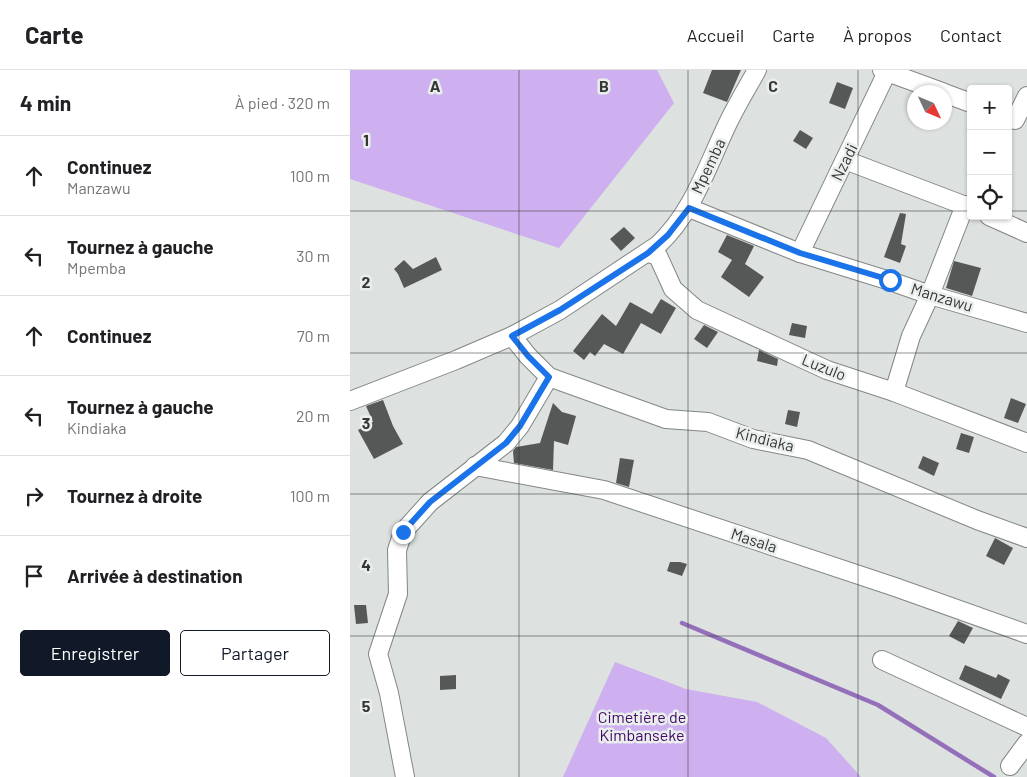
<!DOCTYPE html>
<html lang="fr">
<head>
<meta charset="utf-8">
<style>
	body { margin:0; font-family:Barlow,sans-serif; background:#f6f6f6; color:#202124 }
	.controls { position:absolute; right:15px; top:15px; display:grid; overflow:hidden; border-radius:5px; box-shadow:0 1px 4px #0004 }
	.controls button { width:45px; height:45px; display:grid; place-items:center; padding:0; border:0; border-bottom:1px solid #e0e0e0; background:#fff; color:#202124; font:25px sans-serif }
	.compass { position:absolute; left:557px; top:15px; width:45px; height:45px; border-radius:50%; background:#fff; box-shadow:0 1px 4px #0004; rotate:134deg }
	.stop { position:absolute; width:15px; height:15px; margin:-11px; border:4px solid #1a73e8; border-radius:50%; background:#fff }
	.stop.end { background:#1a73e8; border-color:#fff; box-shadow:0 1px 5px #0008 }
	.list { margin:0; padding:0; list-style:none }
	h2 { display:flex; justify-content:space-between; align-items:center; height:65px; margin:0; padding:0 20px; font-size:21px }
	h2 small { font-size:16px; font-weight:400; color:#757577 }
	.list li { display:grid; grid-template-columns:32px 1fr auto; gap:15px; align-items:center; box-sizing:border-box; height:80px; padding:0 20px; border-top:1px solid #e0e0e0 }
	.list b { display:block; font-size:19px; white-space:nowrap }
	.list p { margin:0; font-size:16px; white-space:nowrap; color:#757577 }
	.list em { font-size:16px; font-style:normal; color:#757577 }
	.actions { display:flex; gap:10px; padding:15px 20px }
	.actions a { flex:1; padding:11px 0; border:1px solid #111827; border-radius:5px; text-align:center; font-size:18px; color:#111827 }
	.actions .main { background:#111827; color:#fff }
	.icon { flex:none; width:28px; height:28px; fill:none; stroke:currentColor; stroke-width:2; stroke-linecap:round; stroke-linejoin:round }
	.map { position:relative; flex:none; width:677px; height:707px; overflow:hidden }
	header { display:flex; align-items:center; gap:30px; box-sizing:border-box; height:70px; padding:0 25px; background:#fff; border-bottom:1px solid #e0e0e0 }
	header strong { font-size:24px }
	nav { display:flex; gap:28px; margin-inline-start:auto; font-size:18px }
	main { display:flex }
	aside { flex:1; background:#fff }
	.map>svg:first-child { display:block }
</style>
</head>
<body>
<header>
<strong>Carte</strong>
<nav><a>Accueil</a><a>Carte</a><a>À propos</a><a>Contact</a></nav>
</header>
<main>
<aside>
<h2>4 min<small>À pied · 320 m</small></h2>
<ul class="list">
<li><svg class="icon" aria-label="ahead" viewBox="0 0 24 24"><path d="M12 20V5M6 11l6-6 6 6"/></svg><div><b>Continuez</b><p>Manzawu</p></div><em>100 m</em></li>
<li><svg class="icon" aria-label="left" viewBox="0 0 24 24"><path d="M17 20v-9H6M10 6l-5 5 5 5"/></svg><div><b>Tournez à gauche</b><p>Mpemba</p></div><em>30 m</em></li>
<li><svg class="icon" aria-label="ahead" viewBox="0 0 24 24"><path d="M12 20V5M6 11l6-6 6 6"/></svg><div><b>Continuez</b></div><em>70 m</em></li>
<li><svg class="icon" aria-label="left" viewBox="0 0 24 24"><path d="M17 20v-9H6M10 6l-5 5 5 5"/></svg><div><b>Tournez à gauche</b><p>Kindiaka</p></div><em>20 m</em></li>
<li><svg class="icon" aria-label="right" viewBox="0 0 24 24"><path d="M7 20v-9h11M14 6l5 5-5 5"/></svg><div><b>Tournez à droite</b></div><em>100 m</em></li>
<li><svg class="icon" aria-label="arrive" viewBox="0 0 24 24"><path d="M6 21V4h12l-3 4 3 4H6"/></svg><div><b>Arrivée à destination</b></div></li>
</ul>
<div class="actions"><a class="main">Enregistrer</a><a>Partager</a></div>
</aside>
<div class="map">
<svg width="677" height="707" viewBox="0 0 677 707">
	<rect width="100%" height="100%" fill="#dde1e0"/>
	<g fill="#ceafef">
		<polygon points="0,0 307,0 324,33 209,178 0,109"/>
		<polygon points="265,592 336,619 407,632 476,668 511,707 213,707"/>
	</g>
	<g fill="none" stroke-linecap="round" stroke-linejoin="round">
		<polyline stroke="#9570ba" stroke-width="4.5" points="332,553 528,635 644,707"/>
	</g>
	<g fill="#555857">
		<polygon points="362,0 391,0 377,32 353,23"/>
		<polygon points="487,12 503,18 495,39 479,33"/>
		<polygon points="450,60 463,68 456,79 443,71"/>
		<polygon points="550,143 556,144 551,174 556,176 550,193 534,187"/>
		<polygon points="274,157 285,168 271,181 260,169"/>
		<polygon points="377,165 404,176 395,194 414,207 399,227 371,207 382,190 368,182"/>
		<polygon points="86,187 92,200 54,218 48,204 44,199 54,190 63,199"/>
		<polygon points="604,191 631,198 622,226 596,218"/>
		<polygon points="311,229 326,238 311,264 291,253 273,284 254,274 245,286 240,282 234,290 223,281 252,244 266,256 280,232 302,244"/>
		<polygon points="442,253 457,256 455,268 439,265"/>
		<polygon points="354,255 368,262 357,278 344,269"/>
		<polygon points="409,280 428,289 427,296 407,291"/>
		<polygon points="661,328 676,334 668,353 654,348"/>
		<polygon points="33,330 43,356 53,374 24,389 8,360 23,352 16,336"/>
		<polygon points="203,333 212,342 226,346 218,375 204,371 203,400 164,393 163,381 166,377 190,373"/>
		<polygon points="438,340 450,342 447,357 435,354"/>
		<polygon points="611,363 624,367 619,383 606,379"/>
		<polygon points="573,386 589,393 584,406 568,398"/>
		<polygon points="270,388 284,390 279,417 266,413"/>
		<polygon points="645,468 663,478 654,495 636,486"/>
		<polygon points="320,492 330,492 337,494 332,506 317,501"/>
		<polygon points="4,535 16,535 18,553 6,554"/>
		<polygon points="608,551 623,558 614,574 599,566"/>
		<polygon points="615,595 646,608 648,604 660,610 651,629 609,609"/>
		<polygon points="106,605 106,619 90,620 90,606"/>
	</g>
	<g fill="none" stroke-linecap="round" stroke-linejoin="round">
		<g stroke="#828685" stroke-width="20">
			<g id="minor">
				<polyline points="532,0 592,22"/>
				<polyline points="594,23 621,33"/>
				<polyline points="665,50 677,26"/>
				<polyline points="495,90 621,138"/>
				<polyline points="339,138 450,183 540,211 580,225 677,253"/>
				<polyline points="639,146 677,163"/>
				<polyline points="298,183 308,186 323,219 347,240 477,300 544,322 677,373"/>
				<polyline points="450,183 538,0"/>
				<polyline points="162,266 178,286 199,307 316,349 358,352 403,369 458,380 627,450 677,468"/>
				<polyline points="544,322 561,266 580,225 615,135"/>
				<path d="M 0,331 L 106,290 L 162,266 L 210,240 L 308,175 C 343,142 357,97 377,55 C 386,36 397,18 407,0"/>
				<polyline points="125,396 254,420 545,517 677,564"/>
				<polyline points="532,590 677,657"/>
				<polyline points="660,696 677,673"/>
				<polyline points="55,707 39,623 28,584 48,524 47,480 53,462 80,432 156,373 170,356 199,307"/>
			</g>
		</g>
		<use href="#minor" stroke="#fff" stroke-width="18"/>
	</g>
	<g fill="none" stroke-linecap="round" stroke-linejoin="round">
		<polyline stroke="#1a73e8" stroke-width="6" points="53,462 80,432 156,373 170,356 199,307 178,286 162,266 210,240 298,183 318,165 339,138 450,183 540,210"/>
	</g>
	<path fill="none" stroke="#353737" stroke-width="1" stroke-opacity="0.55" d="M 169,0 L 169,707M 338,0 L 338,707M 508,0 L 508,707M 0,141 L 621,141M 658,141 L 677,141M 0,283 L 677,283M 0,424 L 677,424M 0,566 L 677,566"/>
	<g text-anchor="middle" stroke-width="5" stroke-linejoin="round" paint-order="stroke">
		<g font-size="16" fill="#353737" stroke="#eaefed">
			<text transform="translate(494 92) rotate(-64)" y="6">Nzadi</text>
			<text transform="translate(358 96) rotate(-65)" y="6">Mpemba</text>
			<text transform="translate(592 227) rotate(17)" y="6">Manzawu</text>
			<text transform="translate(474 297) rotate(22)" y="6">Luzulo</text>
			<text transform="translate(415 369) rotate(14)" y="6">Kindiaka</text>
			<text transform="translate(404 470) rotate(18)" y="6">Masala</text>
		</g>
		<g font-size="16" fill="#410865" stroke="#eaefed">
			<text x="292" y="653">Cimetière de<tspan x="292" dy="18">Kimbanseke</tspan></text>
		</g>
	</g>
	<g font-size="16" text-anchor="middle" font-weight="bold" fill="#353737" stroke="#eaefed" stroke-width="5" stroke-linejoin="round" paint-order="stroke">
		<text x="85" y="22">A</text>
		<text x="254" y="22">B</text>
		<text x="423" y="22">C</text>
		<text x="16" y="76">1</text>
		<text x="16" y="218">2</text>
		<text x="16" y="359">3</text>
		<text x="16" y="501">4</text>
		<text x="16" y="642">5</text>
	</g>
</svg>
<div class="controls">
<button>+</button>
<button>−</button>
<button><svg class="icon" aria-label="locate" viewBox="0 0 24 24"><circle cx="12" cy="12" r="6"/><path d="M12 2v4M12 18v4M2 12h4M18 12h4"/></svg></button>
</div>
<svg class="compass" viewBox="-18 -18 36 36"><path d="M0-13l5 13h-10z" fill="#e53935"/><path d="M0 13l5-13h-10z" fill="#757577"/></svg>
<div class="stop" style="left:540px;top:210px"></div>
<div class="stop end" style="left:53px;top:462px"></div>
</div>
</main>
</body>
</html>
